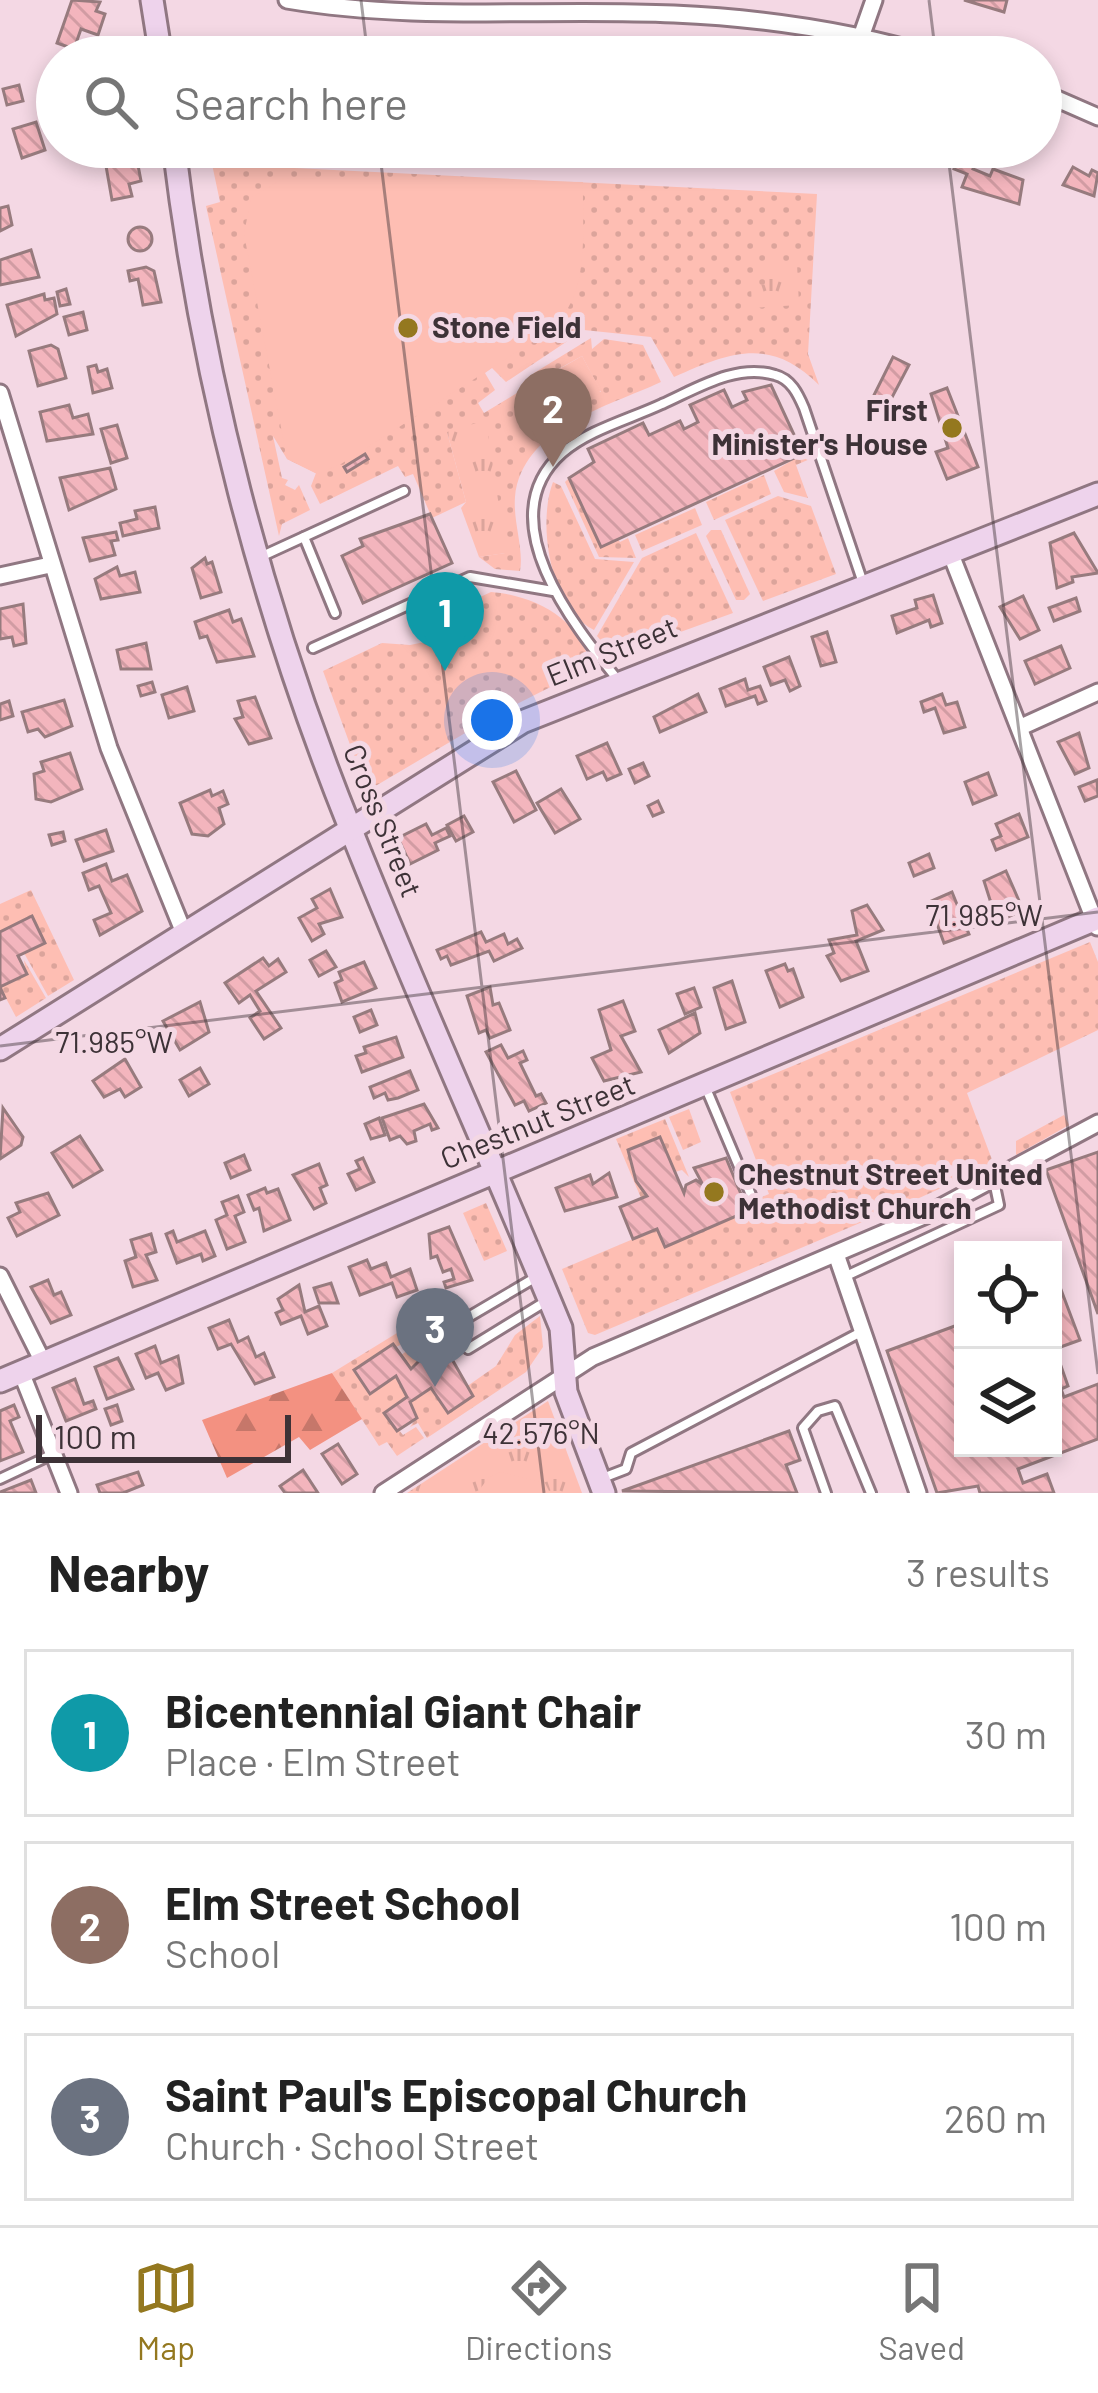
<!DOCTYPE html>
<html lang="en">
<head>
<meta charset="utf-8">
<style>
	body { margin:0; font-family:Barlow,sans-serif; background:#f6f6f6; color:#222 }
	.controls { position:absolute; right:36px; bottom:36px; display:grid; overflow:hidden; border-radius:0px; box-shadow:0 6px 18px #0003 }
	.controls button { width:108px; height:108px; display:grid; place-items:center; padding:0; border:0; border-bottom:3px solid #e0e0e0; background:#fff; color:#222; font:60px sans-serif }
	.scale { position:absolute; left:36px; bottom:30px; width:255px; box-sizing:border-box; padding-left:12px; border:6px solid #3d3237; border-top:0; font-size:33px; line-height:42px; white-space:nowrap; color:#3d3237; -webkit-text-stroke:9px #f4d8e4; paint-order:stroke }
	.you { position:absolute; left:492px; top:720px; width:42px; height:42px; margin:-30px; border:9px solid #fff; border-radius:50%; background:#1a73e8; box-shadow:0 0 0 18px #1a73e833 }
	.badge { display:grid; place-items:center; width:78px; height:78px; border-radius:50%; background:#94781f; color:#fff; font-size:39px; font-weight:700 }
	.pin { position:absolute; translate:-50% -99px; filter:drop-shadow(0 3px 6px #0008) }
	.pin::after { content:''; position:absolute; top:63px; width:42px; height:36px; background:inherit; clip-path:polygon(0 0,100% 0,50% 100%) }
	.list { margin:0; padding:0; list-style:none }
	h2 { display:flex; justify-content:space-between; align-items:center; height:156px; margin:0; padding:0 48px; font-size:51px }
	h2 small { font-size:39px; font-weight:400; color:#767676 }
	.list li { display:grid; grid-template-columns:78px 1fr auto; gap:36px; align-items:center; box-sizing:border-box; height:168px; margin:0 24px 24px; padding:0 24px; border:3px solid #e0e0e0; border-radius:0px }
	.list b { display:block; font-size:45px; white-space:nowrap }
	.list p { margin:0; font-size:39px; white-space:nowrap; color:#767676 }
	.list em { font-size:39px; font-style:normal; color:#767676 }
	.icon { flex:none; width:66px; height:66px; fill:none; stroke:currentColor; stroke-width:2; stroke-linecap:round; stroke-linejoin:round }
	.map { position:relative; flex:none; width:1098px; height:1493px; overflow:hidden }
	.search { position:absolute; background:#fff; box-shadow:0 6px 18px #0003; left:36px; right:36px; top:36px; height:132px; display:flex; align-items:center; gap:30px; box-sizing:border-box; padding:0 42px; border-radius:66px; color:#767676; font-size:45px }
	.sheet { height:732px; background:#fff }
	nav { display:flex; justify-content:space-around; align-items:center; box-sizing:border-box; height:168px; border-top:3px solid #e0e0e0; background:#fff; font-size:33px; color:#767676 }
	nav a { display:grid; justify-items:center; gap:6px }
	nav .on { color:#94781f }
	.map>svg:first-child { display:block }
</style>
</head>
<body>
<div class="map">
<svg width="1098" height="1493" viewBox="0 0 1098 1493">
	<defs>
		<pattern id="grass-dots" width="8" height="8" patternUnits="userSpaceOnUse" patternTransform="scale(3)"><rect width="8" height="8" fill="#febeb3"/><path d="M2 2h.1M6 6h.1" fill="none" stroke="#dba49b" stroke-width="1.8" stroke-linecap="round"/></pattern>
		<pattern id="forest-firs" width="22" height="20" patternUnits="userSpaceOnUse" patternTransform="scale(3)"><rect width="22" height="20" fill="#f39181"/><path d="M5 1l3.5 6h-7zM16 11l3.5 6h-7z" fill="#c6776a"/></pattern>
		<pattern id="park-tufts" width="24" height="20" patternUnits="userSpaceOnUse" patternTransform="scale(3)"><rect width="24" height="20" fill="#febeb3"/><path d="M3 7l-1-3M5 7V3M7 7l1-3M15 17l-1-3M17 17v-4M19 17l1-3" fill="none" stroke="#dba49b"/></pattern>
		<pattern id="building-back-hatch" width="6" height="6" patternUnits="userSpaceOnUse" patternTransform="scale(3)"><rect width="6" height="6" fill="#f3b5bd"/><path d="M-1 5l2 2M0 0l6 6M5-1l2 2" fill="none" stroke="#d19ca3"/></pattern>
	</defs>
	<rect width="100%" height="100%" fill="#f4d8e4"/>
	<g fill="url(#grass-dots)">
		<path d="M 212,164 L 817,194 L 808,354 L 819,385 C 771,337 732,351 674,377 L 651,337 L 584,330 L 506,382 L 492,368 L 485,373 L 495,390 L 478,403 L 484,413 L 517,393 L 601,392 L 582,356 L 537,381 L 534,373 L 591,338 L 592,349 L 604,339 L 643,345 L 661,382 C 607,407 522,428 515,497 C 513,522 524,549 520,571 L 495,569 L 479,557 L 505,553 L 447,432 L 466,502 L 432,518 L 413,474 L 405,477 L 398,466 L 320,504 L 311,486 L 316,473 L 287,459 L 273,436 L 282,478 L 288,480 L 285,485 L 295,490 L 299,485 L 310,510 L 282,524 L 279,536 L 206,206 L 220,202 Z"/>
		<polygon points="803,441 810,459 796,465 808,498 784,492 774,471 803,454 798,443"/>
		<polygon points="764,475 771,494 714,520 706,502"/>
		<polygon points="569,478 620,542 628,538 636,558 599,557 565,482"/>
		<path d="M 553,482 L 561,486 L 595,559 L 634,562 L 594,630 C 550,608 537,524 553,482 Z"/>
		<polygon points="778,496 811,506 836,574 763,601 725,520"/>
		<polygon points="695,508 702,525 642,551 635,535"/>
		<polygon points="711,530 721,530 750,594 744,600 736,600 706,536"/>
		<polygon points="696,533 733,613 614,656 597,636 642,558"/>
		<path d="M 491,592 C 533,595 584,620 590,667 L 499,713 L 367,791 L 323,671 L 382,643 L 410,645 L 439,639 L 465,604 Z"/>
		<polygon points="31,890 74,980 48,996 24,953 44,943 32,917 0,932 0,904"/>
		<polygon points="1090,942 1098,962 1098,1030 967,1093 994,1165 964,1178 961,1173 959,1180 897,1208 890,1201 893,1209 595,1335 588,1333 562,1269 657,1229 665,1246 748,1211 746,1204 769,1194 730,1092"/>
		<polygon points="24,960 46,998 16,1017 0,987 26,974"/>
		<polygon points="689,1109 701,1142 683,1150 669,1117"/>
		<polygon points="1064,1115 1069,1125 1016,1155 1016,1141"/>
		<polygon points="665,1119 689,1177 682,1170 675,1172 660,1137 629,1150 634,1174 647,1196 641,1198 616,1139"/>
		<polygon points="486,1203 507,1251 484,1261 463,1213"/>
		<polygon points="540,1316 543,1347 526,1372 427,1438 418,1423 410,1427 417,1417 410,1402 431,1388 448,1413 472,1397 466,1387 496,1366 515,1335"/>
		<polygon points="423,1317 430,1328 354,1371 370,1394 396,1376 407,1397 385,1413 403,1435 416,1427 424,1438 397,1456 387,1442 379,1446 332,1373"/>
		<polygon points="434,1333 445,1347 433,1355 428,1351 411,1369 401,1355"/>
	</g>
	<polygon fill="url(#forest-firs)" points="332,1373 362,1419 310,1450 299,1437 227,1478 202,1420"/>
	<g fill="url(#park-tufts)">
		<polygon points="797,264 799,305 752,308 751,286 768,284 768,267"/>
		<polygon points="486,420 506,553 479,557 461,508 466,502 447,432"/>
		<polygon points="548,1401 582,1493 407,1493"/>
	</g>
	<g fill="#febeb3">
		<path d="M 284,178 L 583,182 C 582,234 592,300 545,334 L 341,464 L 317,474 L 287,459 L 244,234 L 251,198 Z"/>
		<polygon points="582,356 601,391 536,428 516,394"/>
		<polygon points="501,1472 545,1483 550,1493 477,1493 489,1477"/>
	</g>
	<g fill="url(#building-back-hatch)" stroke="#977b7e" stroke-width="3">
		<polygon points="72,0 100,2 96,11 105,14 98,35 81,29 74,49 57,43"/>
		<polygon points="964,0 1007,0 1004,12"/>
		<polygon points="19,85 23,101 7,105 3,89"/>
		<polygon points="36,122 45,150 22,158 13,129"/>
		<polygon points="961,150 978,157 973,169 990,176 993,169 1023,180 1019,204 962,187 967,174 954,169"/>
		<polygon points="137,160 141,181 129,184 132,196 112,200 106,166"/>
		<polygon points="1073,167 1089,176 1092,170 1098,173 1094,196 1063,185"/>
		<polygon points="8,206 12,225 0,231 0,208"/>
		<circle cx="140" cy="239" r="12"/>
		<polygon points="31,250 39,277 0,285 0,260"/>
		<polygon points="146,267 154,271 161,302 143,305 138,279 130,281 128,271"/>
		<polygon points="66,289 70,304 60,306 57,292"/>
		<polygon points="44,294 45,300 54,298 57,314 16,336 7,305"/>
		<polygon points="83,312 87,330 69,335 64,317"/>
		<polygon points="51,345 58,349 66,378 38,386 29,351"/>
		<polygon points="893,357 909,365 888,405 873,397"/>
		<polygon points="96,365 98,372 107,369 112,388 93,393 88,367"/>
		<polygon points="771,385 803,454 601,547 569,478 594,462 588,449 643,423 649,435 680,421 684,429 698,422 690,405 724,390 732,407 747,400 743,392"/>
		<polygon points="947,388 978,467 947,479 936,452 948,448 931,394"/>
		<polygon points="69,405 73,418 88,414 93,434 47,441 40,412"/>
		<polygon points="117,425 127,458 111,463 101,429"/>
		<polygon points="365,454 368,459 347,472 344,467"/>
		<polygon points="110,468 116,489 69,510 60,478"/>
		<polygon points="155,507 159,528 123,536 120,523 137,519 135,511"/>
		<polygon points="430,514 452,563 363,603 342,556 363,546 360,539"/>
		<polygon points="116,532 118,540 111,541 115,555 90,561 83,538"/>
		<polygon points="1074,533 1098,573 1072,577 1073,582 1057,588 1050,543"/>
		<polygon points="205,558 207,564 212,562 221,592 201,598 192,568"/>
		<polygon points="117,567 120,576 135,572 140,592 101,599 95,579"/>
		<polygon points="933,595 942,623 931,627 929,620 897,633 892,616 917,608 915,600"/>
		<polygon points="1023,596 1039,630 1020,639 1000,607"/>
		<polygon points="1076,598 1080,611 1054,621 1049,608"/>
		<polygon points="23,604 26,643 14,646 12,637 0,639 0,609"/>
		<polygon points="229,610 233,622 241,619 254,656 217,662 207,636 200,638 195,622"/>
		<polygon points="827,632 836,662 821,666 812,637"/>
		<polygon points="146,643 151,669 121,669 117,650"/>
		<polygon points="1061,646 1070,668 1035,684 1025,661"/>
		<polygon points="789,657 800,686 790,691 785,680 771,685 764,667"/>
		<polygon points="745,679 748,690 760,686 766,701 758,704 755,696 726,706 720,689"/>
		<polygon points="152,682 155,692 141,696 138,686"/>
		<polygon points="187,687 194,711 169,718 162,695"/>
		<polygon points="698,694 706,712 660,732 654,717"/>
		<polygon points="942,694 946,705 957,702 965,727 944,733 935,708 924,712 921,702"/>
		<polygon points="255,697 271,738 249,744 235,719 243,717 238,701"/>
		<polygon points="64,700 72,726 45,737 38,729 28,732 22,712"/>
		<polygon points="9,701 13,716 0,720 0,704"/>
		<polygon points="1079,733 1089,768 1075,774 1058,742"/>
		<polygon points="607,743 621,774 607,780 603,772 587,779 577,756"/>
		<polygon points="70,753 82,789 51,802 36,799 34,774 44,771 41,762"/>
		<polygon points="643,763 649,776 635,783 629,769"/>
		<polygon points="516,771 536,810 514,822 493,782"/>
		<polygon points="988,773 996,795 973,804 965,782"/>
		<polygon points="1097,780 1098,796 1085,801 1079,787"/>
		<polygon points="561,789 580,819 555,833 537,803"/>
		<polygon points="210,790 212,796 223,791 228,804 219,808 224,824 208,836 192,834 180,803"/>
		<polygon points="658,801 663,812 653,816 648,806"/>
		<polygon points="1019,814 1028,837 996,850 992,840 1001,836 996,824"/>
		<polygon points="464,816 473,832 456,841 447,825"/>
		<polygon points="426,824 432,835 446,828 450,836 435,843 438,850 410,864 398,838"/>
		<polygon points="106,830 113,851 84,861 76,840"/>
		<polygon points="63,832 65,841 52,845 49,835"/>
		<polygon points="929,854 934,868 914,876 909,863"/>
		<polygon points="106,864 112,881 127,875 142,911 100,935 94,920 111,913 99,886 89,890 83,873"/>
		<polygon points="1006,871 1023,910 997,922 984,881"/>
		<polygon points="330,889 342,917 319,924 324,934 312,941 299,918 317,908 312,899"/>
		<polygon points="952,892 969,934 944,943 929,902"/>
		<polygon points="867,905 883,930 856,941 868,971 841,981 827,956 834,953 829,940 857,935 852,911"/>
		<polygon points="32,916 45,943 18,956 27,974 0,987 5,998 0,1000 0,932"/>
		<polygon points="481,932 486,942 504,934 508,944 517,939 522,948 494,961 489,951 451,965 447,956 441,959 437,950"/>
		<polygon points="326,951 336,967 319,976 310,960"/>
		<polygon points="263,958 269,966 278,959 286,972 256,991 281,1028 264,1039 250,1018 260,1011 250,995 239,1003 225,983"/>
		<polygon points="364,962 376,988 342,1002 335,983 342,980 339,972"/>
		<polygon points="785,964 788,971 793,969 803,997 780,1007 766,971"/>
		<polygon points="732,981 745,1022 726,1029 714,988"/>
		<polygon points="490,987 493,1005 499,1003 510,1030 490,1038 486,1030 479,1033 467,996"/>
		<polygon points="694,988 701,1007 685,1014 677,994"/>
		<polygon points="623,1001 635,1031 621,1036 641,1072 604,1081 592,1058 611,1050 599,1010"/>
		<polygon points="200,1002 209,1032 180,1050 163,1021"/>
		<polygon points="371,1010 377,1025 360,1032 354,1017"/>
		<polygon points="695,1013 700,1033 669,1053 659,1030"/>
		<polygon points="396,1037 403,1057 362,1072 356,1056 366,1053 364,1047"/>
		<polygon points="501,1045 508,1058 523,1051 527,1060 520,1063 536,1096 541,1094 546,1103 529,1111 524,1101 515,1105 486,1052"/>
		<polygon points="125,1059 141,1087 125,1097 120,1089 104,1097 93,1081"/>
		<polygon points="200,1068 209,1084 189,1096 180,1080"/>
		<polygon points="410,1071 418,1090 398,1098 388,1100 385,1093 374,1098 370,1087"/>
		<polygon points="424,1104 438,1128 432,1130 430,1124 414,1131 416,1141 407,1144 400,1136 390,1140 382,1118"/>
		<polygon points="3,1108 23,1137 21,1145 0,1159"/>
		<polygon points="379,1118 385,1135 371,1139 365,1124"/>
		<polygon points="80,1136 102,1170 73,1187 52,1153"/>
		<polygon points="660,1137 684,1193 686,1185 696,1180 703,1185 694,1168 726,1158 748,1211 665,1247 657,1229 633,1239 620,1207 647,1196 636,1181 628,1150"/>
		<polygon points="1098,1152 1098,1314 1046,1170"/>
		<polygon points="244,1155 250,1170 231,1178 225,1163"/>
		<polygon points="363,1158 374,1182 356,1190 348,1174 360,1169 356,1161"/>
		<polygon points="319,1164 327,1185 320,1188 326,1203 314,1209 293,1175"/>
		<polygon points="609,1173 617,1197 565,1211 556,1188 590,1175 593,1184"/>
		<polygon points="265,1188 267,1193 278,1189 290,1220 264,1231 259,1208 254,1210 248,1195"/>
		<polygon points="48,1193 59,1215 17,1236 8,1218 20,1212 16,1203"/>
		<polygon points="238,1196 244,1212 235,1216 245,1242 227,1249 216,1220 227,1215 222,1202"/>
		<polygon points="449,1227 472,1280 446,1288 444,1282 454,1279 451,1269 443,1272 437,1256 431,1258 429,1234"/>
		<polygon points="173,1231 177,1242 205,1231 215,1256 203,1261 201,1254 177,1263 166,1234"/>
		<polygon points="151,1234 156,1252 146,1255 157,1280 133,1287 125,1261 136,1257 131,1240"/>
		<polygon points="367,1260 371,1269 386,1263 391,1277 410,1269 417,1290 397,1297 392,1283 360,1295 349,1267"/>
		<polygon points="48,1280 54,1295 61,1292 71,1315 51,1323 31,1287"/>
		<polygon points="331,1283 338,1303 319,1303 314,1288"/>
		<polygon points="299,1285 305,1312 319,1306 327,1326 308,1334 301,1316 281,1324 276,1313 283,1310 278,1299"/>
		<polygon points="1060,1287 1080,1340 1055,1349 1068,1386 1061,1389 1064,1397 1098,1384 1098,1439 1018,1469 1023,1483 1047,1474 1054,1493 980,1493 978,1486 937,1493 887,1351 963,1323 963,1448 1053,1448 1053,1289"/>
		<polygon points="229,1320 238,1342 248,1337 256,1357 264,1353 274,1377 255,1384 231,1344 218,1349 209,1328"/>
		<polygon points="393,1344 411,1369 429,1351 433,1355 445,1347 473,1396 448,1413 431,1388 410,1402 417,1418 397,1431 384,1413 407,1397 396,1376 370,1394 354,1370"/>
		<polygon points="155,1346 161,1363 178,1356 183,1383 166,1390 158,1373 146,1378 136,1354"/>
		<polygon points="118,1358 133,1389 107,1399 95,1367"/>
		<polygon points="75,1379 84,1404 93,1401 96,1409 66,1421 53,1388"/>
		<polygon points="14,1405 19,1417 10,1421 23,1452 0,1461 0,1411"/>
		<polygon points="117,1405 122,1421 111,1425 105,1409"/>
		<polygon points="789,1431 800,1460 786,1465 797,1493 622,1491"/>
		<polygon points="338,1444 357,1474 342,1484 322,1454"/>
		<polygon points="303,1470 318,1493 285,1493 280,1486"/>
		<polygon points="138,1472 143,1485 123,1493 100,1493 97,1485"/>
		<polygon points="31,1480 36,1493 0,1493 0,1492"/>
	</g>
	<g fill="none" stroke-linecap="round" stroke-linejoin="round">
		<g stroke="#907782" stroke-width="14">
			<g id="lane">
				<polyline points="304,537 335,613"/>
				<polyline points="258,558 404,491"/>
				<polyline points="313,648 470,577 553,591"/>
				<path d="M 618,680 C 574,626 488,519 562,453 C 588,430 630,419 662,404 C 696,389 736,363 775,375 C 791,379 798,394 804,408 L 863,583"/>
				<polyline points="705,1086 751,1195"/>
				<polyline points="538,1276 460,1322 456,1335 468,1349 548,1300"/>
				<polyline points="846,1276 999,1205 994,1181"/>
				<polyline points="0,1479 53,1454"/>
				<polyline points="600,1479 626,1469 631,1453 863,1331"/>
				<polyline points="826,1493 803,1428 818,1411 835,1406 871,1493"/>
			</g>
		</g>
		<g stroke="#907782" stroke-width="21">
			<g id="street">
				<path d="M 287,0 C 417,22 544,8 674,14 C 764,18 852,31 938,57"/>
				<polyline points="861,37 874,0"/>
				<polyline points="1041,92 1098,117"/>
				<polyline points="0,393 109,748 184,933"/>
				<polyline points="950,552 1097,927"/>
				<polyline points="0,576 50,565"/>
				<polyline points="1021,727 1098,692"/>
				<polyline points="836,1254 918,1493"/>
				<polyline points="0,1276 43,1362"/>
				<polyline points="21,1372 69,1493"/>
				<polyline points="383,1493 593,1357 926,1215 1098,1123"/>
			</g>
		</g>
		<g stroke="#907782" stroke-width="27">
			<g id="secondary">
				<polyline points="152,0 161,57"/>
				<path d="M 174,147 C 202,378 262,609 349,825 C 416,994 492,1160 561,1328 L 566,1392 L 604,1493"/>
				<polyline points="0,1049 522,722 1098,494"/>
				<polyline points="0,1381 1098,918"/>
			</g>
		</g>
		<use href="#lane" stroke="#fff" stroke-width="8"/>
		<use href="#street" stroke="#fff" stroke-width="15"/>
		<use href="#secondary" stroke="#eed3ec" stroke-width="21"/>
	</g>
	<path fill="none" stroke="#3d3237" stroke-width="3" stroke-opacity="0.45" d="M 361,0 L 368,57M 929,0 L 936,57M 379,147 L 544,1493M 947,147 L 1098,1374M 0,1046 L 1098,912"/>
	<g fill="#94781f" stroke="#f4d8e4" stroke-width="4.5">
		<circle cx="408" cy="328" r="12"/>
		<circle cx="952" cy="428" r="12"/>
		<circle cx="714" cy="1192" r="12"/>
	</g>
	<g text-anchor="middle" stroke-width="10" stroke-linejoin="round" paint-order="stroke">
		<g font-size="30" font-weight="bold" fill="#3d3237" stroke="#f4d8e4" text-anchor="start">
			<text x="432" y="338">Stone Field</text>
			<text x="928" y="421" text-anchor="end">First<tspan x="928" dy="34">Minister's House</tspan></text>
			<text x="738" y="1185">Chestnut Street United<tspan x="738" dy="34">Methodist Church</tspan></text>
		</g>
		<g font-size="30" fill="#3d3237" stroke="#f4d8e4">
			<text transform="translate(612 652) rotate(-22)" y="10">Elm Street</text>
			<text transform="translate(382 821) rotate(68)" y="10">Cross Street</text>
			<text transform="translate(538 1122) rotate(-22)" y="10">Chestnut Street</text>
		</g>
	</g>
	<g font-size="30" text-anchor="middle" fill="#3d3237" stroke="#f4d8e4" stroke-width="10" stroke-linejoin="round" paint-order="stroke">
		<text x="984" y="926">71.985°W</text>
		<text x="114" y="1053">71.985°W</text>
		<text x="541" y="1444">42.576°N</text>
	</g>
</svg>
<div class="controls">
<button><svg class="icon" aria-label="locate" viewBox="0 0 24 24"><circle cx="12" cy="12" r="6"/><path d="M12 2v4M12 18v4M2 12h4M18 12h4"/></svg></button>
<button><svg class="icon" aria-label="layers" viewBox="0 0 24 24"><path d="M12 4l9 5-9 5-9-5zM3 14l9 5 9-5"/></svg></button>
</div>
<div class="scale">100 m</div>
<div class="you"></div>
<div class="pin badge" style="left:445px;top:671px;background:#0f9aa8">1</div>
<div class="pin badge" style="left:553px;top:467px;background:#8d6e63">2</div>
<div class="pin badge" style="left:435px;top:1387px;background:#6b7280">3</div>
<div class="search"><svg class="icon" aria-label="search" viewBox="0 0 24 24"><circle cx="10" cy="10" r="6"/><path d="M15 15l6 6"/></svg>Search here</div>
</div>
<section class="sheet">
<h2>Nearby<small>3 results</small></h2>
<ul class="list">
<li><span class="badge" style="background:#0f9aa8">1</span><div><b>Bicentennial Giant Chair</b><p>Place · Elm Street</p></div><em>30 m</em></li>
<li><span class="badge" style="background:#8d6e63">2</span><div><b>Elm Street School</b><p>School</p></div><em>100 m</em></li>
<li><span class="badge" style="background:#6b7280">3</span><div><b>Saint Paul's Episcopal Church</b><p>Church · School Street</p></div><em>260 m</em></li>
</ul>
</section>
<nav>
<a class="on"><svg class="icon" aria-label="map" viewBox="0 0 24 24"><path d="M3 6l6-2 6 2 6-2v14l-6 2-6-2-6 2zM9 4v14M15 6v14"/></svg>Map</a>
<a><svg class="icon" aria-label="directions" viewBox="0 0 24 24"><path d="M12 3l9 9-9 9-9-9zM9 14v-3h6M13 9l2 2-2 2"/></svg>Directions</a>
<a><svg class="icon" aria-label="saved" viewBox="0 0 24 24"><path d="M7 4h10v16l-5-4-5 4z"/></svg>Saved</a>
</nav>
</body>
</html>
